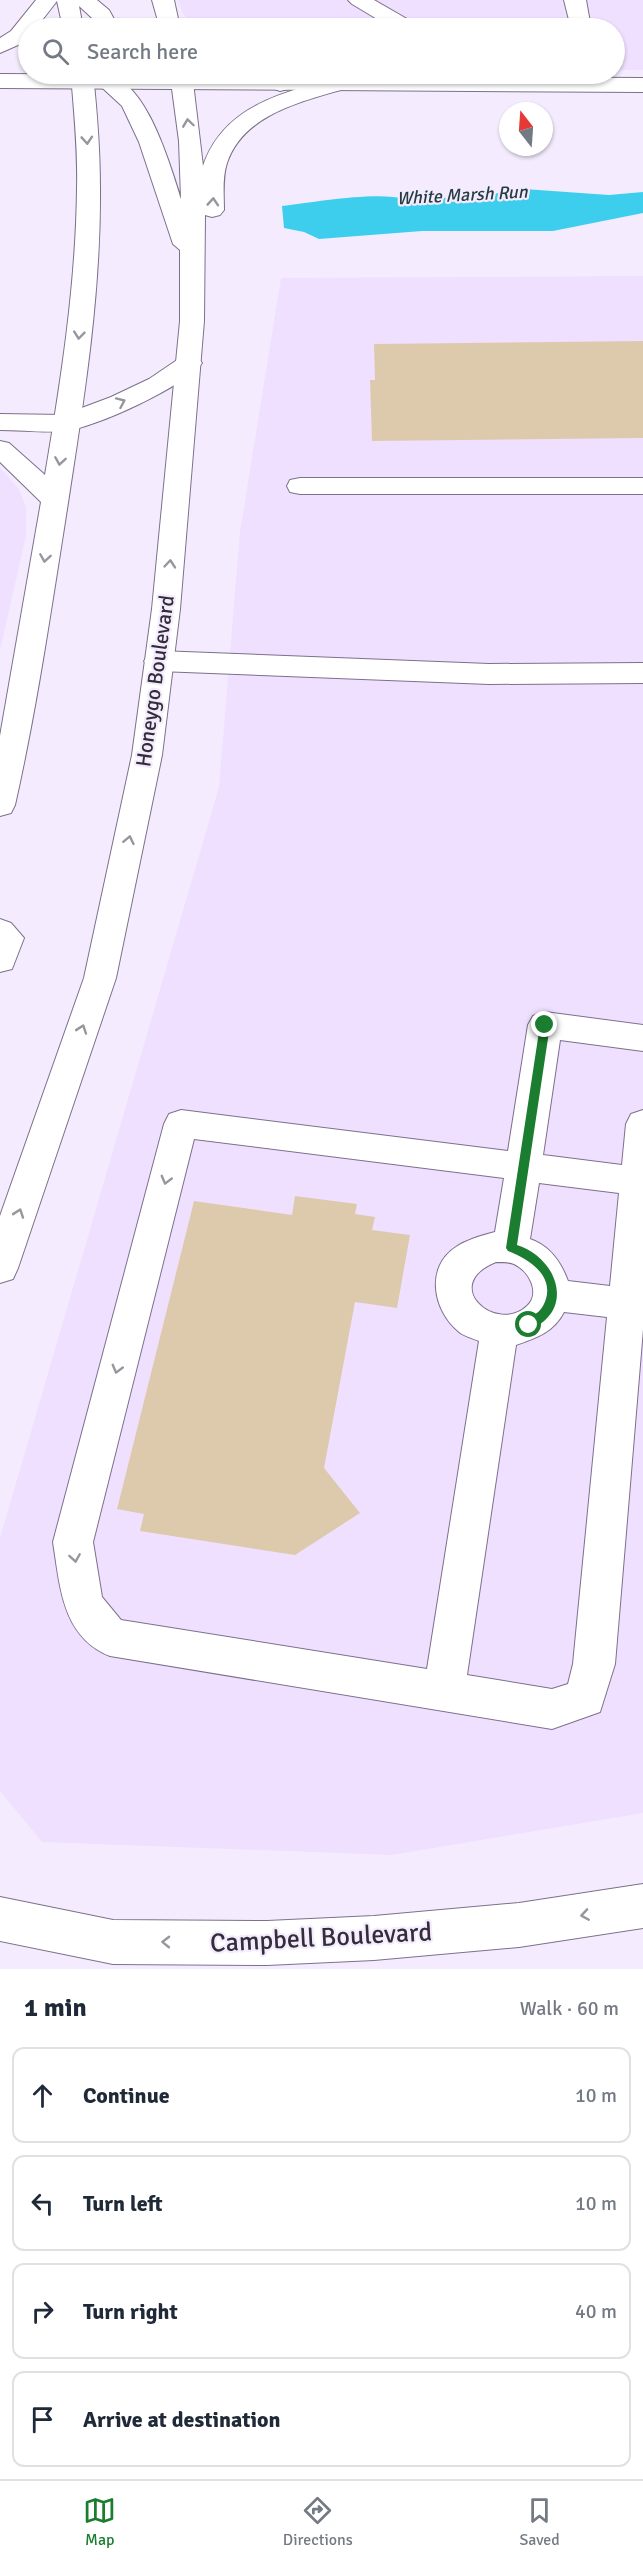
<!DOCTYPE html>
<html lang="en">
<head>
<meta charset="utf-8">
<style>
	body { margin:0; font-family:Signika,sans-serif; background:#f2f2f3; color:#1f2937 }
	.compass { position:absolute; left:499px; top:102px; width:54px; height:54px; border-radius:50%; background:#fff; box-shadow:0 2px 4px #0004; rotate:343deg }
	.stop { position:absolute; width:18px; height:18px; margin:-14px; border:4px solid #1b7d2f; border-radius:50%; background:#fff }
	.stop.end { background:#1b7d2f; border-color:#fff; box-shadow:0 2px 6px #0008 }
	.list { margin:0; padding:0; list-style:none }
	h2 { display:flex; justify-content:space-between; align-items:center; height:78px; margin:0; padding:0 24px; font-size:26px }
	h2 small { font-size:20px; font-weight:400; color:#747a83 }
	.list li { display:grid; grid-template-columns:39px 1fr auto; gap:18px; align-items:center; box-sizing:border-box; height:96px; margin:0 12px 12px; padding:0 12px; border:2px solid #e0e1e3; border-radius:12px }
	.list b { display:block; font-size:22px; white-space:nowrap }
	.list em { font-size:20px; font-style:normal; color:#747a83 }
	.icon { flex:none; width:33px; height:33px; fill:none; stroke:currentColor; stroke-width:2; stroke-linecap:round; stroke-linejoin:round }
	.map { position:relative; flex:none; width:643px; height:1969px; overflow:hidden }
	.search { position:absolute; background:#fff; box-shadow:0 2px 4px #0004; left:18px; right:18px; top:18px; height:66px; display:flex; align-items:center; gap:15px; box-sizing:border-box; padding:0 21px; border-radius:33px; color:#747a83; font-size:22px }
	.sheet { height:510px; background:#fff }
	nav { display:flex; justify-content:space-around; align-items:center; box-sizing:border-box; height:84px; border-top:2px solid #e0e1e3; background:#fff; font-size:16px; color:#747a83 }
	nav a { display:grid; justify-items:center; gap:3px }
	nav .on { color:#1b7d2f }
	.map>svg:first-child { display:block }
</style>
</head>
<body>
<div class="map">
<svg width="643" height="1969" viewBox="0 0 643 1969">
	<rect width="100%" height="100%" fill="#f4ecfe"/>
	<g fill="#efe0ff">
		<polygon points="178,0 643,0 643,70 615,70 614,28 194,28 183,14"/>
		<polygon points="643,276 643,1813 392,1855 42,1842 0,1791 0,1538 219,787 240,532 281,278"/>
		<polygon points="0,468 19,489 26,507 26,536 0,650"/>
	</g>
	<path fill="#3dceed" d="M 524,189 L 609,195 L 643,192 L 643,213 L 553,231 L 422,231 L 319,239 L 304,232 L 284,228 L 282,206 C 315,202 376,191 406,199 L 473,197 Z"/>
	<g fill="#ddcaad">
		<polygon points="643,341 643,438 372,441 370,380 375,380 374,344"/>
		<polygon points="295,1196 357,1204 355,1214 375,1217 372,1230 410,1235 397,1308 355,1302 324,1468 360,1513 295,1555 140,1531 144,1514 117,1509 194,1201 292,1215"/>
	</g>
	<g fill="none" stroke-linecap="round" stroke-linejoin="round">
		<g stroke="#7d708b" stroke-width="2">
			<g id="minor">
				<polygon points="348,0 374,0 414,23 417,28 392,28 352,4"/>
				<polygon points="564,0 586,0 591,28 571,28"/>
				<polygon points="0,74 643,78 643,92 0,88"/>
				<path d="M 189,355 L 198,358 L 202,363 C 186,386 94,428 65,431 C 44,433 21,430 0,430 L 0,414 L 63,415 L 111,397 L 149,379 L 180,358 Z"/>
				<polygon points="300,478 643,478 643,494 300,494 290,492 287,486 290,480"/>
				<polygon points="159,651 489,664 643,663 643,683 489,684 159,671 149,668 144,661 149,654"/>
				<path d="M 545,1012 L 643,1025 L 643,1051 L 560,1040 L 543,1155 L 622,1165 L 626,1124 L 631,1114 L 643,1110 L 643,1329 L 615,1664 L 600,1712 L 552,1729 L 110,1656 C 62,1637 60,1586 53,1542 L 164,1124 L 169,1114 L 181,1110 L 508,1151 L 528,1025 L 533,1016 ZM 194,1139 L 504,1178 L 495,1232 C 483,1235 466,1240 456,1247 C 425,1267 433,1310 458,1331 C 463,1336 472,1338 479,1341 L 427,1669 L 121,1620 L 102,1597 L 93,1542 ZM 539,1183 L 619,1193 L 610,1286 L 568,1281 C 561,1262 550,1246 530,1239 ZM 496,1262 C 502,1262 509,1262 514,1264 C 529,1271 541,1293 527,1306 C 496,1335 439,1285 496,1262 ZM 564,1312 L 607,1317 L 573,1664 L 568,1684 L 552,1689 L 467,1675 L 516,1345 C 536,1338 554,1332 564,1312 Z"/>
			</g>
		</g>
		<g stroke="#7d708b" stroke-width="2">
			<g id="major">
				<polygon points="36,0 97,0 109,10 119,28 98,28 92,18 79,6 83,28 63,28 57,1 36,28 28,28 27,41 0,53 0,38 11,31"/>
				<polygon points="152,0 174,0 180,28 160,28"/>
				<path d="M 71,74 L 93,74 C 97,112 100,149 100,188 C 101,300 82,412 65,522 C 50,617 36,712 15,805 L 11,813 L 0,816 L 0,736 L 41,502 L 0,462 L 0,441 L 9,443 L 45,475 C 61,380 76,285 77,188 C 78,150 74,112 71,74 Z"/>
				<path d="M 170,74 L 192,74 L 203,166 C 219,119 259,100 304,87 C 317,83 330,76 344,79 L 347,84 L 344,89 C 300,102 243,115 227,163 C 222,178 224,195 224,210 L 220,215 L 212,217 L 205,215 L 204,321 L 180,609 L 162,755 L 116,978 L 18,1268 L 13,1279 L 0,1283 L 0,1216 L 84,978 L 132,755 L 152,609 L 180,321 L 180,250 L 173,244 L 139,142 L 122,106 L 96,82 L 99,77 C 143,66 171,168 181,199 L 179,141 Z"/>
				<path d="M 244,74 C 258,73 282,70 291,84 L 288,89 L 280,91 L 247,79 Z"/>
				<polygon points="0,919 11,923 24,938 12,969 0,972"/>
				<polygon points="643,1884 643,1928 519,1947 374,1960 267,1965 113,1964 0,1941 0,1897 113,1920 267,1921 374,1916 519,1903"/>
			</g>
		</g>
		<use href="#minor" fill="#fff" fill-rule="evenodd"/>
		<use href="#major" fill="#fff" fill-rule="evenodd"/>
	</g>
	<defs><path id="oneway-chevron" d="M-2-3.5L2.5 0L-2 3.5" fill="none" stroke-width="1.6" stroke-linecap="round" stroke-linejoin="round" transform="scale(1.5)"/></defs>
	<g stroke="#98969c">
		<use href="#oneway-chevron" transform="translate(188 123) rotate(-98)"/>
		<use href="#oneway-chevron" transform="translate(87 140) rotate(86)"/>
		<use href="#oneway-chevron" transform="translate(213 202) rotate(-86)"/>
		<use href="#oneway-chevron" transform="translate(79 335) rotate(96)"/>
		<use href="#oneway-chevron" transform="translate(121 402) rotate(-24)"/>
		<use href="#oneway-chevron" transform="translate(60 461) rotate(99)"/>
		<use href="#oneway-chevron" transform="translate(45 558) rotate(99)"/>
		<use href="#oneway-chevron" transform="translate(170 564) rotate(-85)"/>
		<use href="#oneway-chevron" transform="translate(129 840) rotate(-78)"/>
		<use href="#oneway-chevron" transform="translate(82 1029) rotate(-71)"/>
		<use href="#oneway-chevron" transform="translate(166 1180) rotate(105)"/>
		<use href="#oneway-chevron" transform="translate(19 1213) rotate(-71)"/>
		<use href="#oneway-chevron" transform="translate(117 1369) rotate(105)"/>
		<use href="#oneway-chevron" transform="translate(75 1558) rotate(81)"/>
		<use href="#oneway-chevron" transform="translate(585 1915) rotate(171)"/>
		<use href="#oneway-chevron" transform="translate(166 1942) rotate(-179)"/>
	</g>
	<path fill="#1b7d2f" d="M 545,1021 L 550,1025 L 517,1245 C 558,1258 576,1311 529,1330 L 523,1325 C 528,1317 538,1315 543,1306 C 558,1278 530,1259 508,1251 L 506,1248 L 540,1025 Z"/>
	<g text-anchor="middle" stroke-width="4.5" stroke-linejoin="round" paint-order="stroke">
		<g font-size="18" font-style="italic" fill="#253c42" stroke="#f4ecfe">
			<text transform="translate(462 195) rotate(-3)" y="6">White Marsh Run</text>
		</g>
		<g font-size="21" fill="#322d38" stroke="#f4ecfe">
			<text transform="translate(155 681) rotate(-82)" y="7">Honeygo Boulevard</text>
		</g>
		<g font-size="26" fill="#322d38" stroke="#f4ecfe">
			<text transform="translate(321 1937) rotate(-3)" y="9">Campbell Boulevard</text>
		</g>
	</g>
</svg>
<svg class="compass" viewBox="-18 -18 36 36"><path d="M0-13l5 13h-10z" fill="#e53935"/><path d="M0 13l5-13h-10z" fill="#747a83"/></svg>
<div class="stop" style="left:529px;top:1325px"></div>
<div class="stop end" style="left:545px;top:1025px"></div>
<div class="search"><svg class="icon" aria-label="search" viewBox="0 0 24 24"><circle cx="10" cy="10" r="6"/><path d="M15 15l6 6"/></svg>Search here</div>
</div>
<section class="sheet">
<h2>1 min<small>Walk · 60 m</small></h2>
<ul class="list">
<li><svg class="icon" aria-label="ahead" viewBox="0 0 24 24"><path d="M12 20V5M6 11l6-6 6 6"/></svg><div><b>Continue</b></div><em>10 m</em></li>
<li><svg class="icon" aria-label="left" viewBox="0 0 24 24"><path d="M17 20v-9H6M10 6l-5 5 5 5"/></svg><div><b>Turn left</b></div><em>10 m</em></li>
<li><svg class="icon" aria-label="right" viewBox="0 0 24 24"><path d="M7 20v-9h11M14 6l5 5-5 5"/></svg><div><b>Turn right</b></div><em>40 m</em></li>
<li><svg class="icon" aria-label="arrive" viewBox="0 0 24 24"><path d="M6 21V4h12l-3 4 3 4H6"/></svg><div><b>Arrive at destination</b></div></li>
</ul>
</section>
<nav>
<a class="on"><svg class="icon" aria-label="map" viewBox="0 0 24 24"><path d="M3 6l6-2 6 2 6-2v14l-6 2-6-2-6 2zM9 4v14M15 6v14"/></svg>Map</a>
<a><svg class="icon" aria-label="directions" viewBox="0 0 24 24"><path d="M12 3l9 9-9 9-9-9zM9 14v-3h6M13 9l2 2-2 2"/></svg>Directions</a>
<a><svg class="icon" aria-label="saved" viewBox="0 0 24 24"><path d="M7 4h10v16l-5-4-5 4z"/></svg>Saved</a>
</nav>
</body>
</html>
